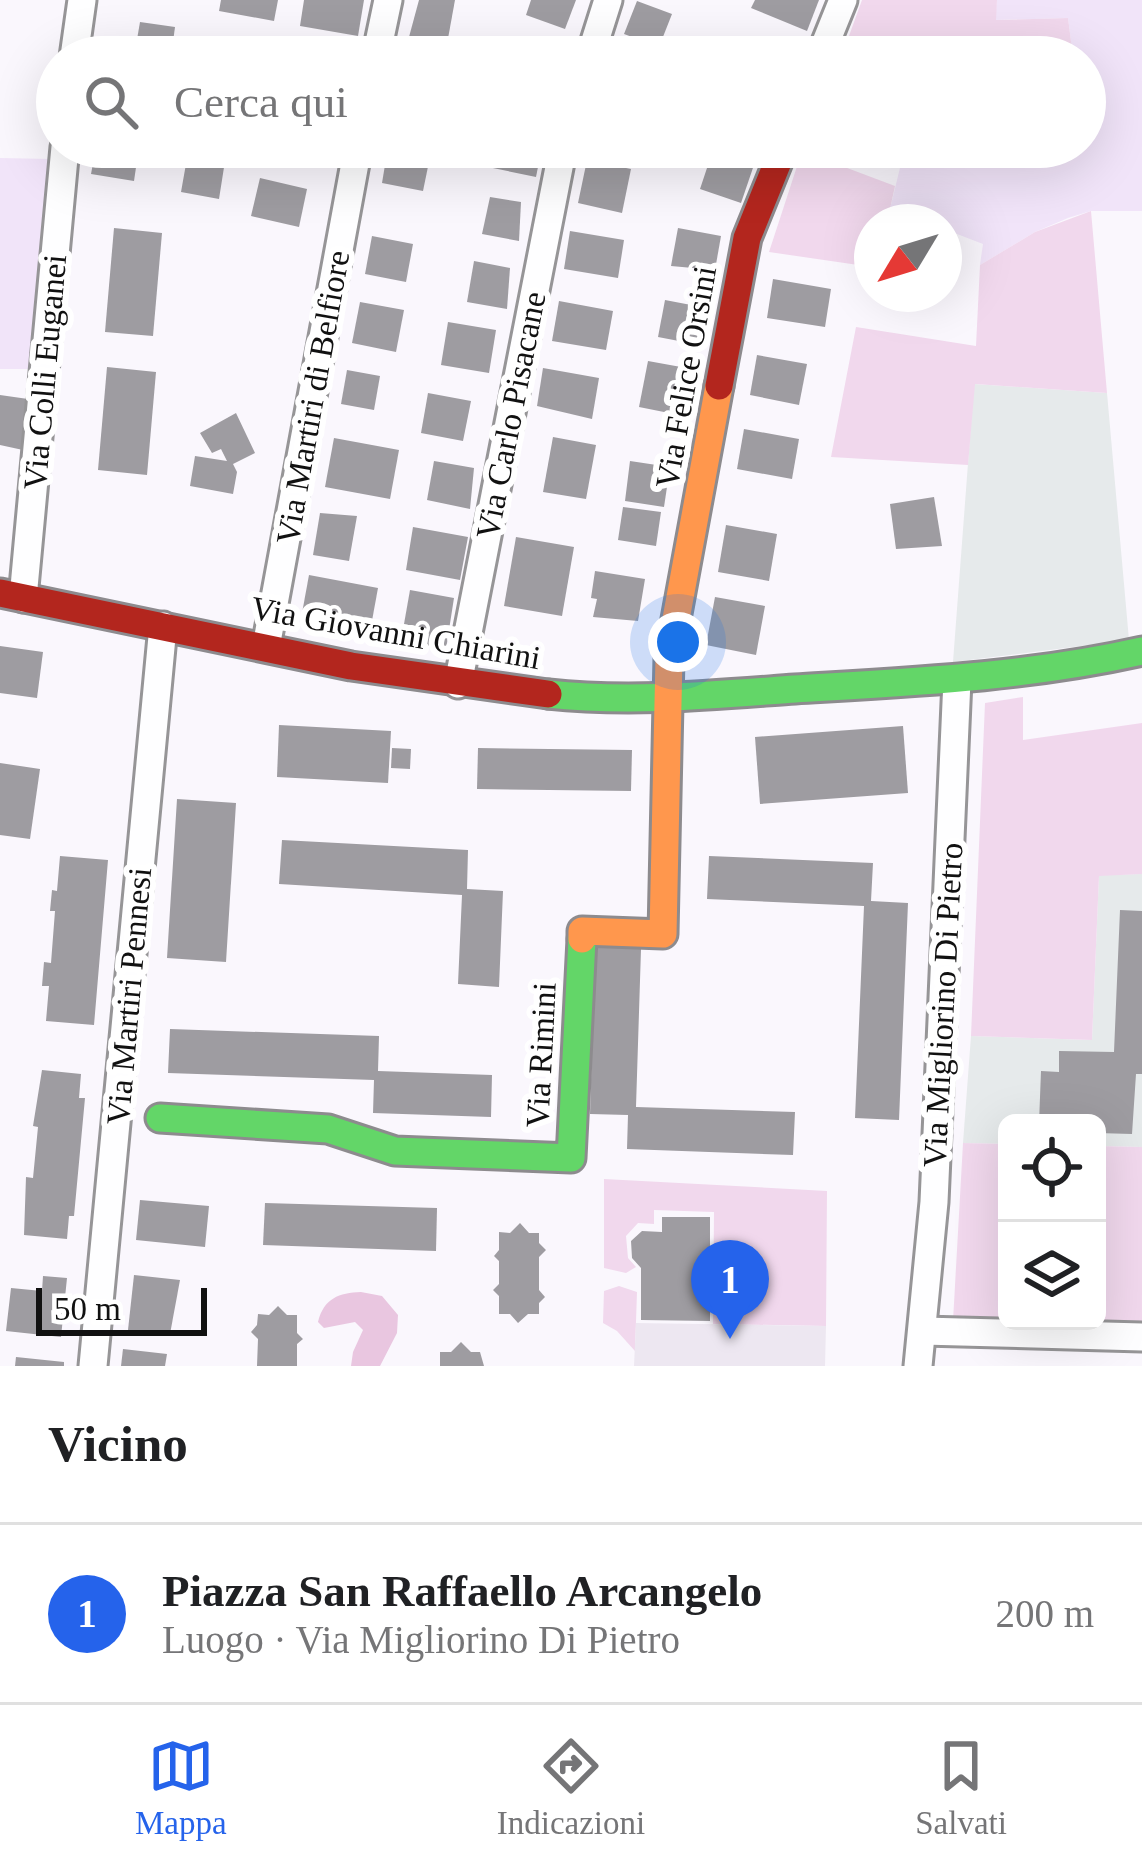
<!DOCTYPE html>
<html lang="it">
<head>
<meta charset="utf-8">
<style>
	body { margin:0; font-family:Georgia,serif; background:#f6f6f6; color:#202124 }
	.controls { position:absolute; right:36px; bottom:36px; display:grid; overflow:hidden; border-radius:18px; box-shadow:0 12px 48px #0002 }
	.controls button { width:108px; height:108px; display:grid; place-items:center; padding:0; border:0; border-bottom:3px solid #e0e0e0; background:#fff; color:#202124; font:60px sans-serif }
	.compass { position:absolute; left:854px; top:204px; width:108px; height:108px; border-radius:50%; background:#fff; box-shadow:0 12px 48px #0002; rotate:232deg }
	.scale { position:absolute; left:36px; bottom:30px; width:171px; box-sizing:border-box; padding-left:12px; border:6px solid #111; border-top:0; font-size:33px; line-height:42px; white-space:nowrap; color:#111; -webkit-text-stroke:9px #fff; paint-order:stroke }
	.you { position:absolute; left:678px; top:642px; width:42px; height:42px; margin:-30px; border:9px solid #fff; border-radius:50%; background:#1a73e8; box-shadow:0 0 0 18px #1a73e833 }
	.badge { display:grid; place-items:center; width:78px; height:78px; border-radius:50%; background:#2563eb; color:#fff; font-size:39px; font-weight:700 }
	.pin { position:absolute; translate:-50% -99px; filter:drop-shadow(0 3px 6px #0008) }
	.pin::after { content:''; position:absolute; top:63px; width:42px; height:36px; background:inherit; clip-path:polygon(0 0,100% 0,50% 100%) }
	.list { margin:0; padding:0; list-style:none }
	h2 { display:flex; justify-content:space-between; align-items:center; height:156px; margin:0; padding:0 48px; font-size:51px }
	h2 small { font-size:39px; font-weight:400; color:#757577 }
	.list li { display:grid; grid-template-columns:78px 1fr auto; gap:36px; align-items:center; box-sizing:border-box; height:180px; padding:0 48px; border-top:3px solid #e0e0e0 }
	.list b { display:block; font-size:45px; white-space:nowrap }
	.list p { margin:0; font-size:39px; white-space:nowrap; color:#757577 }
	.list em { font-size:39px; font-style:normal; color:#757577 }
	.icon { flex:none; width:66px; height:66px; fill:none; stroke:currentColor; stroke-width:2; stroke-linecap:round; stroke-linejoin:round }
	.map { position:relative; flex:none; width:1142px; height:1366px; overflow:hidden }
	.search { position:absolute; background:#fff; box-shadow:0 12px 48px #0002; left:36px; right:36px; top:36px; height:132px; display:flex; align-items:center; gap:30px; box-sizing:border-box; padding:0 42px; border-radius:66px; color:#757577; font-size:45px }
	.sheet { height:336px; background:#fff }
	nav { display:flex; justify-content:space-around; align-items:center; box-sizing:border-box; height:168px; border-top:3px solid #e0e0e0; background:#fff; font-size:33px; color:#757577 }
	nav a { display:grid; justify-items:center; gap:6px }
	nav .on { color:#2563eb }
	.map>svg:first-child { display:block }
</style>
</head>
<body>
<div class="map">
<svg width="1142" height="1366" viewBox="0 0 1142 1366">
	<rect width="100%" height="100%" fill="#faf7fd"/>
	<g fill="#e6eaeb">
		<polygon points="974,384 1107,393 1129,640 953,662"/>
		<polygon points="1142,874 1142,1147 1097,1146 1097,1123 1007,1123 1007,1144 963,1143 971,1036 1092,1040 1099,875"/>
	</g>
	<g fill="#f1e4f9">
		<polygon points="997,0 1142,0 1142,211 1091,211 1068,218 1035,232 980,265 983,244 944,229 944,222 925,222 890,209 905,147 1085,147 1085,57 1073,57 1068,18 995,20"/>
		<polygon points="0,158 52,159 33,369 0,369"/>
	</g>
	<g fill="#f1d8ed">
		<polygon points="862,0 997,0 996,20 1068,18 1073,57 871,57 845,47"/>
		<polygon points="802,151 895,186 890,209 909,216 908,222 872,222 872,267 769,252"/>
		<polygon points="1091,211 1107,393 975,384 968,465 831,457 856,327 976,346 980,265 1035,232"/>
		<polygon points="1023,697 1023,740 1142,723 1142,874 1099,876 1092,1040 971,1036 985,703"/>
		<polygon points="963,1143 1007,1144 1007,1321 1097,1321 1097,1146 1142,1147 1142,1324 953,1321"/>
		<polygon points="604,1179 827,1191 826,1326 713,1324 714,1212 654,1210 654,1224 638,1223 626,1236 628,1258 636,1267 626,1273 604,1268"/>
		<polygon points="619,1286 637,1292 635,1351 617,1331 603,1323 604,1291"/>
	</g>
	<path fill="#e9c6e0" d="M 361,1292 L 382,1296 L 398,1315 L 397,1333 L 380,1366 L 351,1366 L 353,1352 L 363,1330 L 355,1322 L 324,1328 L 318,1322 C 324,1298 339,1293 361,1292 Z"/>
	<polygon fill="#ede7f1" points="636,1323 826,1326 825,1366 634,1366"/>
	<g fill="#9e9ca1">
		<polygon points="221,0 278,0 274,21 219,11"/>
		<polygon points="304,0 364,0 358,36 300,26"/>
		<polygon points="419,0 455,0 447,44 409,37"/>
		<polygon points="531,0 576,0 565,29 526,15"/>
		<polygon points="755,0 819,0 807,31 751,8"/>
		<polygon points="637,1 672,14 659,47 624,34"/>
		<polygon points="140,22 175,27 171,57 134,57"/>
		<polygon points="739,38 786,57 732,57"/>
		<polygon points="224,41 260,46 258,57 222,57"/>
		<polygon points="523,47 553,56 553,57 521,57"/>
		<polygon points="96,147 139,147 134,181 91,174"/>
		<polygon points="189,147 212,150 210,158 225,161 219,199 181,192"/>
		<polygon points="388,147 431,152 423,191 382,183"/>
		<polygon points="492,147 542,147 536,177 488,167"/>
		<polygon points="714,147 756,159 741,203 700,189"/>
		<polygon points="587,160 631,169 622,213 578,203"/>
		<polygon points="260,178 307,189 299,227 251,216"/>
		<polygon points="490,197 521,202 519,241 482,234"/>
		<polygon points="114,228 162,233 153,336 105,332"/>
		<polygon points="678,228 721,236 715,270 671,266"/>
		<polygon points="570,231 624,240 618,278 564,269"/>
		<polygon points="372,236 413,244 406,282 365,274"/>
		<polygon points="474,261 510,268 507,309 467,302"/>
		<polygon points="773,279 831,289 825,327 767,318"/>
		<polygon points="665,300 712,309 705,346 658,337"/>
		<polygon points="559,301 613,311 606,350 552,341"/>
		<polygon points="360,302 404,310 396,352 352,343"/>
		<polygon points="448,322 496,330 489,373 441,365"/>
		<polygon points="757,355 807,364 799,405 750,395"/>
		<polygon points="648,361 703,371 694,418 639,407"/>
		<polygon points="107,367 156,372 147,475 98,470"/>
		<polygon points="543,368 599,378 592,419 537,406"/>
		<polygon points="347,370 380,376 374,410 341,404"/>
		<polygon points="428,393 471,401 463,441 421,433"/>
		<polygon points="0,395 28,399 23,450 0,445"/>
		<polygon points="236,413 255,453 233,464 237,472 233,494 190,486 195,456 227,461 221,449 212,453 200,433"/>
		<polygon points="744,429 799,439 792,479 737,469"/>
		<polygon points="553,437 596,445 586,499 543,492"/>
		<polygon points="334,438 399,450 390,499 325,487"/>
		<polygon points="434,461 474,468 470,509 427,500"/>
		<polygon points="630,461 670,467 664,507 625,501"/>
		<polygon points="934,497 942,546 896,549 890,504"/>
		<polygon points="623,507 661,512 656,546 618,540"/>
		<polygon points="320,513 357,516 349,561 313,555"/>
		<polygon points="726,525 777,534 769,581 718,572"/>
		<polygon points="413,527 468,537 460,580 406,570"/>
		<polygon points="516,537 574,547 562,616 504,606"/>
		<polygon points="595,571 645,579 638,621 593,617 597,599 591,598"/>
		<polygon points="309,575 378,588 369,637 300,624"/>
		<polygon points="410,590 454,598 446,649 401,641"/>
		<polygon points="715,597 765,606 756,655 706,645"/>
		<polygon points="0,646 43,652 37,698 0,693"/>
		<polygon points="279,725 391,731 388,783 277,777"/>
		<polygon points="903,726 908,793 760,804 755,737"/>
		<polygon points="392,748 411,749 410,769 391,768"/>
		<polygon points="478,748 632,750 631,791 477,789"/>
		<polygon points="0,763 40,769 30,839 0,835"/>
		<polygon points="177,799 236,803 226,962 167,958"/>
		<polygon points="282,840 468,850 467,889 503,891 499,987 458,984 462,895 279,884"/>
		<polygon points="60,856 108,860 94,1025 46,1021 49,986 42,986 44,962 51,963 55,911 50,911 52,890 57,891"/>
		<polygon points="709,856 873,863 871,901 908,903 899,1120 855,1118 864,906 707,899"/>
		<polygon points="1120,910 1142,911 1142,1074 1136,1074 1132,1134 1097,1133 1097,1123 1039,1123 1041,1071 1059,1072 1059,1051 1114,1052"/>
		<polygon points="595,947 641,949 636,1107 795,1112 793,1155 627,1149 628,1115 590,1114"/>
		<polygon points="170,1029 379,1036 378,1071 492,1075 491,1117 373,1113 374,1080 168,1073"/>
		<polygon points="42,1070 81,1074 79,1098 85,1098 74,1216 69,1216 67,1239 24,1235 26,1177 33,1178 38,1127 33,1126"/>
		<polygon points="140,1200 209,1206 205,1247 136,1240"/>
		<polygon points="265,1203 437,1208 436,1251 263,1245"/>
		<polygon points="662,1217 710,1217 710,1321 641,1320 641,1268 632,1258 631,1241 642,1231 662,1232"/>
		<polygon points="520,1223 529,1233 539,1233 539,1243 546,1250 539,1257 539,1290 545,1297 539,1303 539,1314 528,1314 518,1323 510,1314 499,1314 499,1296 493,1290 499,1284 499,1261 494,1256 499,1250 499,1232 510,1233"/>
		<polygon points="134,1275 180,1280 170,1334 128,1330"/>
		<polygon points="43,1276 67,1278 61,1337 6,1331 11,1288 42,1291"/>
		<polygon points="278,1306 287,1315 297,1315 297,1333 303,1339 297,1344 297,1366 257,1366 258,1339 251,1332 257,1325 258,1314 269,1315"/>
		<polygon points="461,1342 471,1352 480,1352 484,1366 440,1366 440,1352 451,1352"/>
		<polygon points="123,1349 167,1354 165,1366 121,1366"/>
		<polygon points="16,1357 64,1362 64,1366 15,1366"/>
	</g>
	<g fill="none" stroke-linecap="round" stroke-linejoin="round">
		<g stroke="#969597" stroke-width="33">
			<g id="street">
				<polyline points="74,57 82,0"/>
				<polyline points="376,57 388,0"/>
				<polyline points="590,57 608,0"/>
				<polyline points="820,57 843,0"/>
				<polyline points="23,598 65,147"/>
				<polyline points="266,647 358,147"/>
				<polyline points="458,684 563,147"/>
				<polyline points="923,1331 1142,1337"/>
				<polyline points="93,1366 163,626"/>
				<polyline points="918,1366 934,1202 957,680"/>
			</g>
		</g>
		<g stroke="#8d8b8e" stroke-width="33">
			<g id="fast">
				<path d="M 548,694 C 630,703 713,695 795,689 C 912,682 1027,677 1142,651"/>
				<polyline points="160,1118 328,1129 395,1151 571,1158 582,939"/>
			</g>
		</g>
		<g stroke="#8d8b8e" stroke-width="33">
			<polyline id="slow" points="582,939 582,931 663,934 669,657 719,386"/>
		</g>
		<g stroke="#8d8b8e" stroke-width="33">
			<g id="jam">
				<polyline points="719,386 747,238 784,147"/>
				<polyline points="0,593 351,666 548,694"/>
			</g>
		</g>
		<use href="#street" stroke="#fefeff" stroke-width="27"/>
		<use href="#fast" stroke="#63d668" stroke-width="27"/>
		<use href="#slow" stroke="#ff974d" stroke-width="27"/>
		<use href="#jam" stroke="#b3261e" stroke-width="27"/>
	</g>
	<g text-anchor="middle" stroke-width="12" stroke-linejoin="round" paint-order="stroke">
		<g font-size="33" fill="#111" stroke="#fff">
			<text transform="translate(44 372) rotate(-85)" y="12">Via Colli Euganei</text>
			<text transform="translate(685 377) rotate(-80)" y="12">Via Felice Orsini</text>
			<text transform="translate(312 397) rotate(-80)" y="12">Via Martiri di Belfiore</text>
			<text transform="translate(510 415) rotate(-79)" y="12">Via Carlo Pisacane</text>
			<text transform="translate(396 632) rotate(10)" y="12">Via Giovanni Chiarini</text>
			<text transform="translate(128 996) rotate(-85)" y="12">Via Martiri Pennesi</text>
			<text transform="translate(942 1005) rotate(-87)" y="12">Via Migliorino Di Pietro</text>
			<text transform="translate(540 1055) rotate(-87)" y="12">Via Rimini</text>
		</g>
	</g>
</svg>
<div class="controls">
<button><svg class="icon" aria-label="locate" viewBox="0 0 24 24"><circle cx="12" cy="12" r="6"/><path d="M12 2v4M12 18v4M2 12h4M18 12h4"/></svg></button>
<button><svg class="icon" aria-label="layers" viewBox="0 0 24 24"><path d="M12 4l9 5-9 5-9-5zM3 14l9 5 9-5"/></svg></button>
</div>
<svg class="compass" viewBox="-18 -18 36 36"><path d="M0-13l5 13h-10z" fill="#e53935"/><path d="M0 13l5-13h-10z" fill="#757577"/></svg>
<div class="scale">50 m</div>
<div class="you"></div>
<div class="pin badge" style="left:730px;top:1339px">1</div>
<div class="search"><svg class="icon" aria-label="search" viewBox="0 0 24 24"><circle cx="10" cy="10" r="6"/><path d="M15 15l6 6"/></svg>Cerca qui</div>
</div>
<section class="sheet">
<h2>Vicino<small></small></h2>
<ul class="list">
<li><span class="badge">1</span><div><b>Piazza San Raffaello Arcangelo</b><p>Luogo · Via Migliorino Di Pietro</p></div><em>200 m</em></li>
</ul>
</section>
<nav>
<a class="on"><svg class="icon" aria-label="map" viewBox="0 0 24 24"><path d="M3 6l6-2 6 2 6-2v14l-6 2-6-2-6 2zM9 4v14M15 6v14"/></svg>Mappa</a>
<a><svg class="icon" aria-label="directions" viewBox="0 0 24 24"><path d="M12 3l9 9-9 9-9-9zM9 14v-3h6M13 9l2 2-2 2"/></svg>Indicazioni</a>
<a><svg class="icon" aria-label="saved" viewBox="0 0 24 24"><path d="M7 4h10v16l-5-4-5 4z"/></svg>Salvati</a>
</nav>
</body>
</html>
